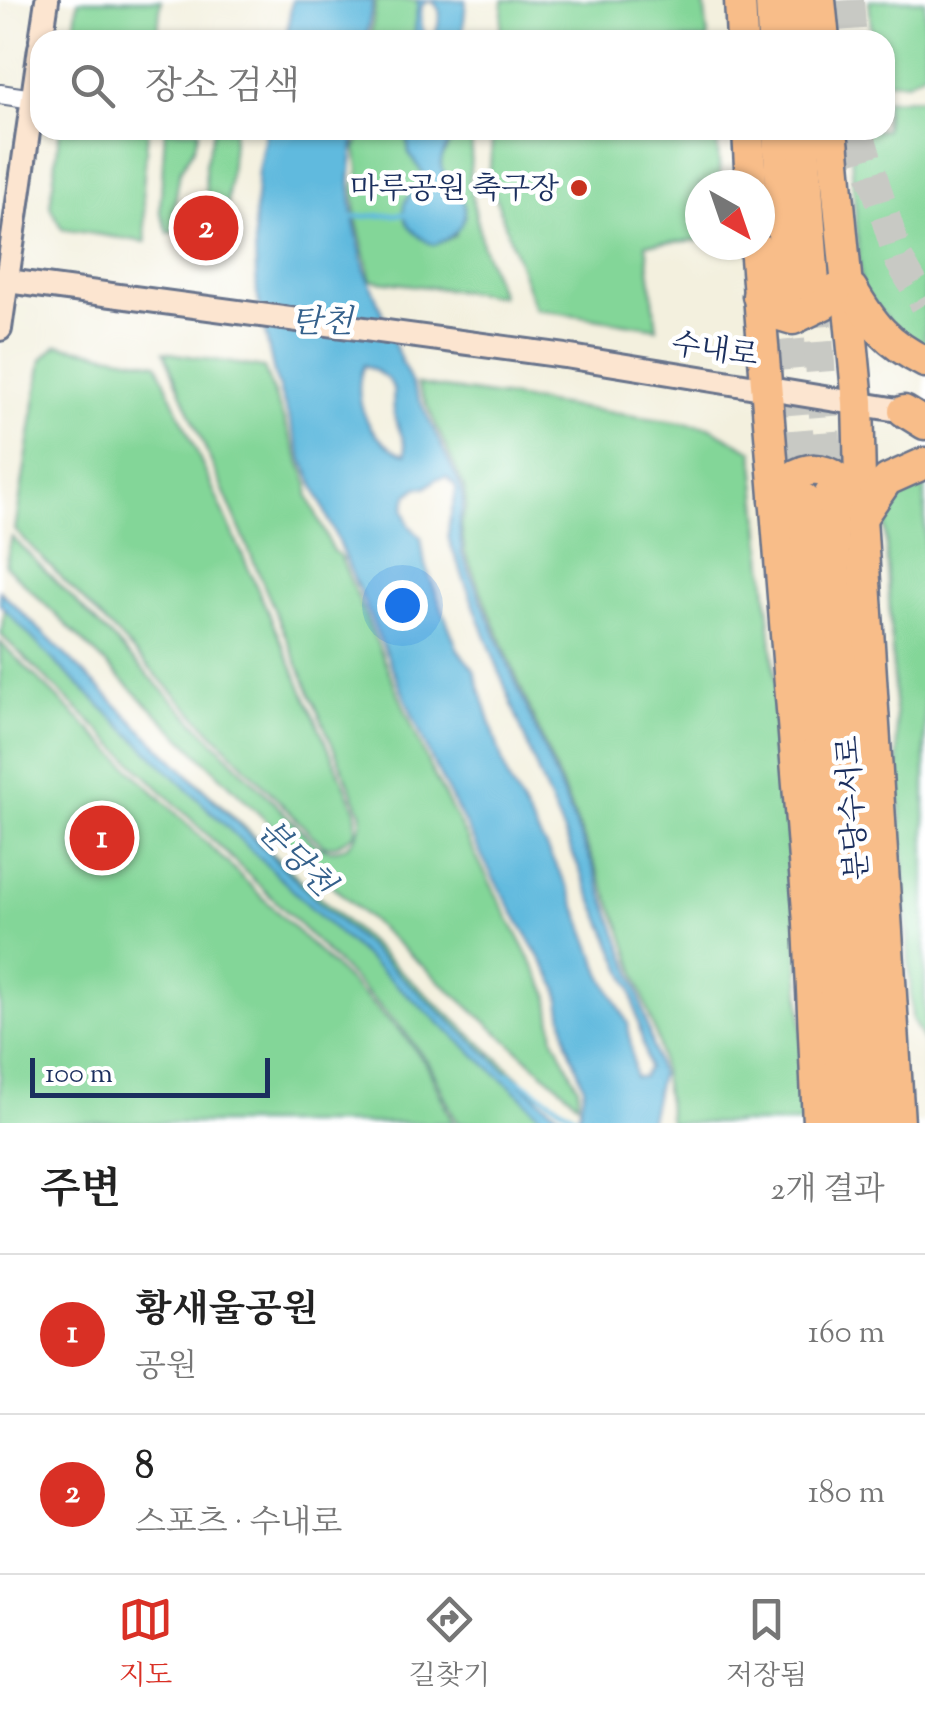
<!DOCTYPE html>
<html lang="ko">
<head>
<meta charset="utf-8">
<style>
	body { margin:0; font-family:"Sorts Mill Goudy","Noto Serif KR",serif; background:#f6f6f6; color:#222 }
	.compass { position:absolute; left:685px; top:170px; width:90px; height:90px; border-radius:50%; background:#fff; box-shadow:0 2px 8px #0004; rotate:140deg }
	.scale { position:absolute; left:30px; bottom:25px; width:240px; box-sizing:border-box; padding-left:10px; border:5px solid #1b2f5e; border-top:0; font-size:28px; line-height:35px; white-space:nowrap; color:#1b2f5e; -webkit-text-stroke:8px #fff; paint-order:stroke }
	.you { position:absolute; left:402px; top:605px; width:35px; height:35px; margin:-25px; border:8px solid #fff; border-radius:50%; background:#1a73e8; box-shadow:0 0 0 15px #1a73e833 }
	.badge { display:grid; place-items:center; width:65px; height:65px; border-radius:50%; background:#d93025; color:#fff; font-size:32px; font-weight:700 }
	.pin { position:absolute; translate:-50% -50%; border:5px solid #fff; box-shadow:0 2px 10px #0006 }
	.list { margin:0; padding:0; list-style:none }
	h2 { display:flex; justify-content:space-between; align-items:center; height:130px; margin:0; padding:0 40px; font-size:42px }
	h2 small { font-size:32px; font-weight:400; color:#767676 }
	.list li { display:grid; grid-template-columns:65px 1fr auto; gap:30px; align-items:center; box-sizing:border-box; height:160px; padding:0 40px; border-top:2px solid #e0e0e0 }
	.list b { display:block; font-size:38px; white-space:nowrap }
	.list p { margin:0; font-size:32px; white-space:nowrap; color:#767676 }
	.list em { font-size:32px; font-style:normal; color:#767676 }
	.icon { flex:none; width:55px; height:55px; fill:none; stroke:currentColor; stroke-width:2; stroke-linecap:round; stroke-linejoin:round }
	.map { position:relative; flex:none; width:925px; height:1123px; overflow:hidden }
	.search { position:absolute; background:#fff; box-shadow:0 2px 8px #0004; left:30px; right:30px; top:30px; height:110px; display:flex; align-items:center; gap:25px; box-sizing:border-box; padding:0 35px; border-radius:30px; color:#767676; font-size:38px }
	.sheet { height:450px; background:#fff }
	nav { display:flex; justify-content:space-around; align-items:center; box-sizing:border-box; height:140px; border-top:2px solid #e0e0e0; background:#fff; font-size:28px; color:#767676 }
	nav a { display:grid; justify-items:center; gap:5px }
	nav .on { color:#d93025 }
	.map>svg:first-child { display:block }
</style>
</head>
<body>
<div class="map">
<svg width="925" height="1123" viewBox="0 0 925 1123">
	<rect width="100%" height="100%" fill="#fff"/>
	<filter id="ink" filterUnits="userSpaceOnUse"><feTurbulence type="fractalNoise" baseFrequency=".01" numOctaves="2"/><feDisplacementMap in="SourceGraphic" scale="20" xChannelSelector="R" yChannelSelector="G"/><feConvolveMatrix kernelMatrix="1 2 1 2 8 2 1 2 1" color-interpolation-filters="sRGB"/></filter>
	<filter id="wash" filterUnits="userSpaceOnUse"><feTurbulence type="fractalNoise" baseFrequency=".0048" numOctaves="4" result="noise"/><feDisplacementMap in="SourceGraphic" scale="40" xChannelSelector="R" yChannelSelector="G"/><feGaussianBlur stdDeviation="2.25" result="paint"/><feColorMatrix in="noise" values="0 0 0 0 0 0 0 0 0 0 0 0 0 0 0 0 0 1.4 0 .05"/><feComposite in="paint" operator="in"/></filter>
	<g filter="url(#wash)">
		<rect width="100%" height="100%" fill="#f3f0de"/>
		<g fill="#83d698" stroke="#4f827b" stroke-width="2.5">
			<polygon points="78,0 161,0 157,40 73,40"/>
			<polygon points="376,0 418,0 414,40 370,40"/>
			<polygon points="503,0 704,0 708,40 500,40"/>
			<polygon points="869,0 925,0 925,72 907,82 885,81 885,40 872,40"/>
			<polygon points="925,98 925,347 905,341 861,287 849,130 885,130 885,100"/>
			<polygon points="60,130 148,130 143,187 146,242 62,229 50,206"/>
			<polygon points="165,130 199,130 194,148 180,171 174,208 175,232 168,233 160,211"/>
			<polygon points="214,130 234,130 225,230 223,240 212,246 197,241 189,229 206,192 205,164"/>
			<polygon points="361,130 406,130 409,153 424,175 405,204 434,245 455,236 456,188 441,168 441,160 456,130 473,130 469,182 482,244 501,296 371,280 356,218 354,186 359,171 356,148"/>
			<polygon points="493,130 716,130 721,185 700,185 700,240 646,244 657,328 535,309 489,179"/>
			<polygon points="57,345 157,363 356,810 356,833 337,845 325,846 314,837 15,530 42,359"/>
			<path d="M 164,352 L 264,368 L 309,485 L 308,496 L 333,551 L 340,556 L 430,768 L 548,993 L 554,1038 L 578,1087 L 578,1103 L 341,894 L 5,565 L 12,537 L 313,842 C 338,862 364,840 361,812 Z"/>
			<polygon points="417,384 709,427 753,451 794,873 807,1123 670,1123 658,1042 621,928 465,553 461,523 466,506 464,487"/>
			<polygon points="914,483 925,487 925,1096 925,1044 912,1019 884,508"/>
			<polygon points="5,602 322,900 525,1083 560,1123 457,1123 431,1067 404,1031 292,917 1,635"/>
			<polygon points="0,642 402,1033 428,1067 453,1123 0,1123"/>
		</g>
		<g fill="#61bade" stroke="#3e749e" stroke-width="2.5" fill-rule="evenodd">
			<polygon points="292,0 373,0 366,40 286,40"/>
			<path d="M 418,0 L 430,0 L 422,5 C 420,17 420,28 427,39 L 434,37 C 439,22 446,10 430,0 L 466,0 L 462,40 L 414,40 Z"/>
			<path d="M 266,130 L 355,130 L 350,184 L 353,217 L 365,270 L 402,363 L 461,487 L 463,504 L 459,522 L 462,554 L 594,869 L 637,987 L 660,1075 L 649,1123 L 577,1123 L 584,1087 L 567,1042 L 558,988 L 494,879 L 434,765 L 302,458 L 274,374 L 257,293 L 254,226 L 258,171 ZM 364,365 C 410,387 385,390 397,423 C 401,435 406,443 406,454 C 371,445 349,399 364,365 ZM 447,477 L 456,487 C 456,506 446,518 449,540 L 539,775 L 631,989 L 648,1067 L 643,1077 L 635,1077 L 628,1024 L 601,973 L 570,891 L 508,779 L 474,670 L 458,650 L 425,565 L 421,538 L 409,525 L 404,509 L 407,496 L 418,487 L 426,488 L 436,479 Z"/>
			<path d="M 406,130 L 456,130 C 452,140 439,156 441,166 C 442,176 453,184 458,192 C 475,216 457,237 434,245 C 420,239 400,224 404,205 C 407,195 419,185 424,175 L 409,153 Z"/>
			<polygon points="0,591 320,904 525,1088 570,1123 547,1123 518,1093 325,921 53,660 0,604"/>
		</g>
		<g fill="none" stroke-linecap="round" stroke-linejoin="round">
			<g stroke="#61bade" stroke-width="5">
				<polyline points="353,217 405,214"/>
				<polyline points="509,1074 586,1123"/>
			</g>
		</g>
	</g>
	<g filter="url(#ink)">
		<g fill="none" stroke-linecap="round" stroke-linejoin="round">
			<g stroke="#c8c9c4" stroke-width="30" stroke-dasharray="30 15" stroke-linecap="butt">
				<polyline points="849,0 852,40"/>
				<polyline points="858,130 899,260 925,304"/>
				<polyline points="786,295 804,497"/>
				<polyline points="815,297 830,494"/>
			</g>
			<g stroke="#67738b" stroke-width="22">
				<polyline id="street" points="0,94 33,99"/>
			</g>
			<g stroke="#67738b" stroke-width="28">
				<g id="secondary">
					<polyline points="41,40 47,0"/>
					<polyline points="0,280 565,356 904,411"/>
					<polyline points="0,329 40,48"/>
				</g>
			</g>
			<g stroke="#67738b" stroke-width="35">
				<g id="highway">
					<polyline points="740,0 742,40"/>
					<polyline points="771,0 773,40"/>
					<polyline points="794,0 797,40"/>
					<polyline points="820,0 824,40"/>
					<polyline points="748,130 751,185"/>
					<polyline points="778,130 786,295"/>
					<polyline points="803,130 815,297"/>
					<polyline points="832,130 858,402 861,518 899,1123"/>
					<polyline points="755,245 809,923 818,1123"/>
					<path d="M 852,289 C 873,325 887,343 925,362"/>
					<polyline points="758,296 776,314 793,319 824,304 836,290"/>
					<polyline points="904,411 925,424"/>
					<polyline points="830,494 871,1123"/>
					<polyline points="804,499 844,1123"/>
					<path d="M 775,501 C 794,459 835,460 854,501"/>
					<polyline points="861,518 887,480 925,463"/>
				</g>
			</g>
			<use href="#street" stroke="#fff" stroke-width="18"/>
			<use href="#secondary" stroke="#fce5d0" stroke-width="22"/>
			<use href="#highway" stroke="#f8bd89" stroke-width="30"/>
		</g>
	</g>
	<circle fill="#c8321e" stroke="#fff" stroke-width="4" cx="579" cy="188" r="10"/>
	<g text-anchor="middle" stroke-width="9" stroke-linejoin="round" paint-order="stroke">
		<g font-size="30" fill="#1b2f5e" stroke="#fff" text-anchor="end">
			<text x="559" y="198">마루공원 축구장</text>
		</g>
		<g font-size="30" fill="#1b2f5e" stroke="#fff">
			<text transform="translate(715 349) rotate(8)" y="10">수내로</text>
			<text transform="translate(852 808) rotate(-94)" y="10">분당수서로</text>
		</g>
		<g font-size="32" font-style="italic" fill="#34608b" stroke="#fff">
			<text x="322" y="332">탄천</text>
			<text transform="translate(297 857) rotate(45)" y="11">분당천</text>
		</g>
	</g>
</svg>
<svg class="compass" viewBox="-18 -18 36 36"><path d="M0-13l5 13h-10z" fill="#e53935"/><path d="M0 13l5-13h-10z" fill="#767676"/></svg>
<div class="scale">100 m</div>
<div class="you"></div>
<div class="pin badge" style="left:102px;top:838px">1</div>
<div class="pin badge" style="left:206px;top:228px">2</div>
<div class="search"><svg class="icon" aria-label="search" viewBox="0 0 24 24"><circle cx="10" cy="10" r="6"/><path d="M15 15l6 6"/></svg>장소 검색</div>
</div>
<section class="sheet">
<h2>주변<small>2개 결과</small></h2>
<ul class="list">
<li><span class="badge">1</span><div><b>황새울공원</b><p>공원</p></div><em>160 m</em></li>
<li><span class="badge">2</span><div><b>8</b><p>스포츠 · 수내로</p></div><em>180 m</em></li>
</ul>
</section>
<nav>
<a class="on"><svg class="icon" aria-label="map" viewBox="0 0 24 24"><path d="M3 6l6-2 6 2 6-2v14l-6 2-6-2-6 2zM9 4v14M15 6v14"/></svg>지도</a>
<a><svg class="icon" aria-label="directions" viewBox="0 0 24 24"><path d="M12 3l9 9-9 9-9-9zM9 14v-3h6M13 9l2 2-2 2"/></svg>길찾기</a>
<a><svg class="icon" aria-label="saved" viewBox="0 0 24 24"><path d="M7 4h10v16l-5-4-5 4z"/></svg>저장됨</a>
</nav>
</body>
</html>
